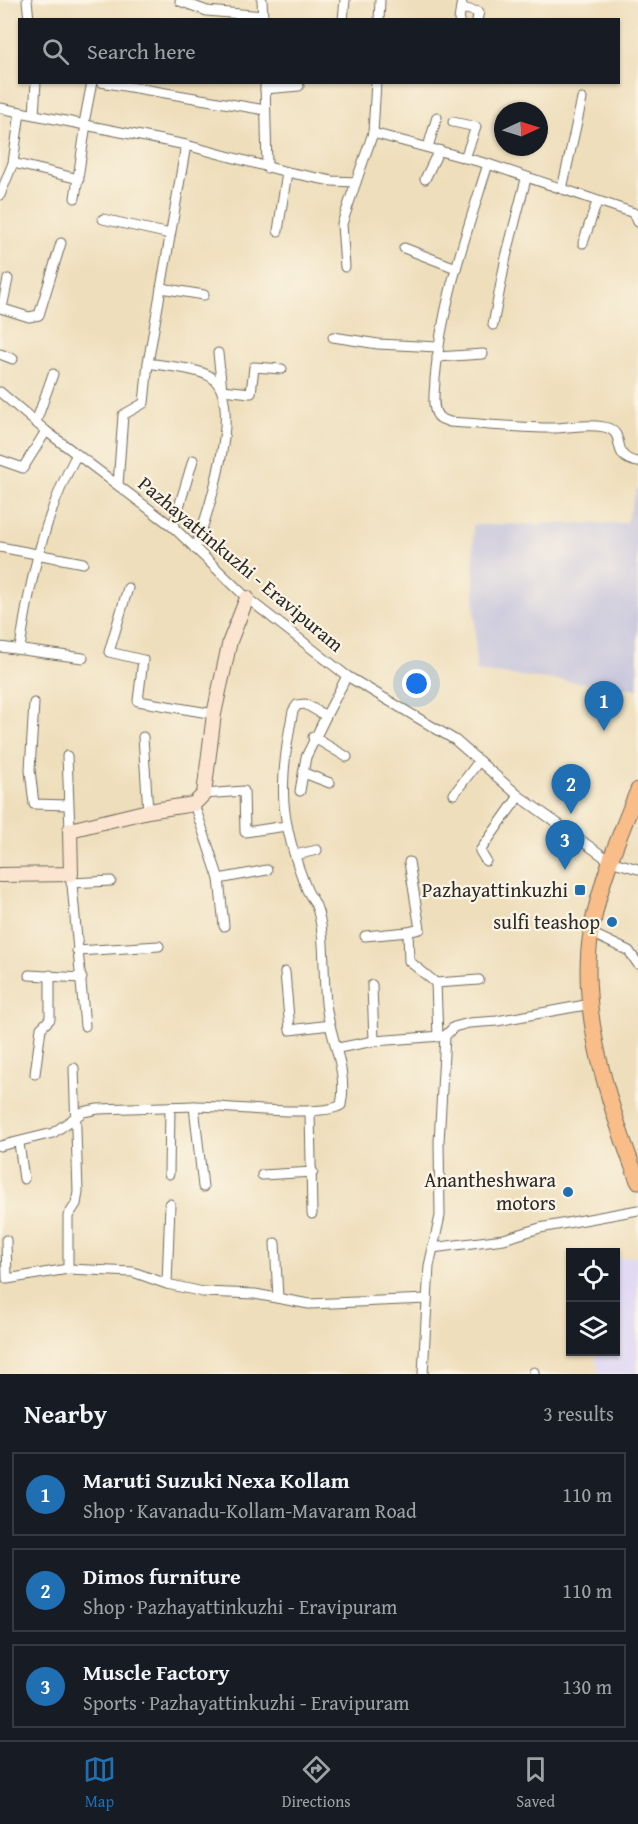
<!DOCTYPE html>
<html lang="en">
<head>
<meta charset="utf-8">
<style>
	body { margin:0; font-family:"Gentium Book Plus",serif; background:#242831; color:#f1f3f6 }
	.controls { position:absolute; right:18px; bottom:18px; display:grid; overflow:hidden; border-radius:0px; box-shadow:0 2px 4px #0004 }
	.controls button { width:54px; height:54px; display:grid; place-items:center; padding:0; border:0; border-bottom:2px solid #363941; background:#171b24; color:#f1f3f6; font:30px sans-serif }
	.compass { position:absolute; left:494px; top:102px; width:54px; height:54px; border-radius:50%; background:#171b24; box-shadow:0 2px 4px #0004; rotate:86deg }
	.you { position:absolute; left:417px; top:684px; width:21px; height:21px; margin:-15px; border:4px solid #fff; border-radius:50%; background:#1a73e8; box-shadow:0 0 0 9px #1a73e833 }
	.badge { display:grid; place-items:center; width:39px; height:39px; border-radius:50%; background:#1f6fb2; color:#fff; font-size:20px; font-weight:700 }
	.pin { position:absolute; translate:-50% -50px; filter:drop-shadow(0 2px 3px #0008) }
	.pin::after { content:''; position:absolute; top:32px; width:21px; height:18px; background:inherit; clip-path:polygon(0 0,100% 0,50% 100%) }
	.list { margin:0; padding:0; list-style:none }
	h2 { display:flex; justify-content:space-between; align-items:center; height:78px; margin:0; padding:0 24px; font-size:26px }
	h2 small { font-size:20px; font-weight:400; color:#9ea1a6 }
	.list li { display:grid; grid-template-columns:39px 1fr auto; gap:18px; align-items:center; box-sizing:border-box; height:84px; margin:0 12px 12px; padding:0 12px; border:2px solid #363941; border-radius:0px }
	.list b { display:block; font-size:22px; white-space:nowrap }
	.list p { margin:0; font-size:20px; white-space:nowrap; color:#9ea1a6 }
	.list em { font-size:20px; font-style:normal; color:#9ea1a6 }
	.icon { flex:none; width:33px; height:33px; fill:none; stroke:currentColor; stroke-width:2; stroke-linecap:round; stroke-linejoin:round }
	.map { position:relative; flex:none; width:638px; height:1374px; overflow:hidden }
	.search { position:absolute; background:#171b24; box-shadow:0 2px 4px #0004; left:18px; right:18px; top:18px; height:66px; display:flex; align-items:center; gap:15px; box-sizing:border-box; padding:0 21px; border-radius:0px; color:#9ea1a6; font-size:22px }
	.sheet { height:366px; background:#171b24 }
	nav { display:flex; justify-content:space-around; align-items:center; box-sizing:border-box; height:84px; border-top:2px solid #363941; background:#171b24; font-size:16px; color:#9ea1a6 }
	nav a { display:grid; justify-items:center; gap:3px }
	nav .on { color:#1f6fb2 }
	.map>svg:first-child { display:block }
</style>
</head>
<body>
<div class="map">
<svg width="638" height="1374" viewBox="0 0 638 1374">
	<rect width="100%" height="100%" fill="#fcf5e5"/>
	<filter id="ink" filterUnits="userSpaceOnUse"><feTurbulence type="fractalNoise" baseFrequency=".0167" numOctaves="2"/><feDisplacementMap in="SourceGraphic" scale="12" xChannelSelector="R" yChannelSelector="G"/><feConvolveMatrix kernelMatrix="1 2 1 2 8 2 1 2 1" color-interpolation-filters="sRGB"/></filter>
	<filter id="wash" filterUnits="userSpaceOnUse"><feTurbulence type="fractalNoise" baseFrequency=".008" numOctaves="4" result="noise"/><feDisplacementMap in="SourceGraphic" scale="24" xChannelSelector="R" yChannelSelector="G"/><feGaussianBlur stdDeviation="1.35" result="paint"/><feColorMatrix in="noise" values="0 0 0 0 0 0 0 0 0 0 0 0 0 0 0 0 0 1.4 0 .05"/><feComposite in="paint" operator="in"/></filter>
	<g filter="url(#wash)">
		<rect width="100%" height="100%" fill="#eedebb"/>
		<polygon fill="#ddd5f6" points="638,1256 638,1374 599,1374 595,1352 616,1352 616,1259"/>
		<polygon fill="#c2c1dc" points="638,486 638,689 476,671 473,525 626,523"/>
	</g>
	<g filter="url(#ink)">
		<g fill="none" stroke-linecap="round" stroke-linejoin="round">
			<g stroke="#6f6a5d" stroke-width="11">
				<g id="street">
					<polyline points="27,0 29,20"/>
					<polyline points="262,0 263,20"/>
					<polyline points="180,1 207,11 263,16"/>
					<polyline points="461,8 479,12 477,20"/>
					<polyline points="343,20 345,0"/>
					<polyline points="379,20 380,0"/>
					<polyline points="459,20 462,0"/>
					<polyline points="101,82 265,110"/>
					<polyline points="265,82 267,168"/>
					<polyline points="265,89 299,86"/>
					<path d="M 0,108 L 186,145 L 148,363 C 164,366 198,368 211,377 C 246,400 207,516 195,549"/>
					<polyline points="34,115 36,82"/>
					<polyline points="453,122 476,127 465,158"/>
					<polyline points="84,123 92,82"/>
					<polyline points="373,133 488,164 634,213 638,222"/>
					<polyline points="186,145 287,172 332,181 356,182 373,133 376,82"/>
					<polyline points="428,147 437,117"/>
					<polyline points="13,163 79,179"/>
					<path d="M 488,164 C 466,235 441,305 435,379 C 435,390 431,407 438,416 C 441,420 446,420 450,422 C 484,424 519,428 553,428 C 570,428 586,423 604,427 C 629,432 608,458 638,462"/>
					<polyline points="425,179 439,150"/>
					<polyline points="562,189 582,99"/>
					<polyline points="0,195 13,163 20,112"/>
					<polyline points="75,198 86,124"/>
					<polyline points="103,219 170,234"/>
					<polyline points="278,231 287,172"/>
					<polyline points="583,243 597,202"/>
					<polyline points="404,248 456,268"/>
					<polyline points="345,267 342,224 356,182"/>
					<polyline points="161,288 204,295"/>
					<polyline points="0,308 29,317 39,315 61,243"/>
					<polyline points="2,308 8,279"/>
					<polyline points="493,325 506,257 526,179"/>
					<polyline points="333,337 378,344 438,347"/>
					<polyline points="218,353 222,390 251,393 254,367 282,369"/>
					<polyline points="0,354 13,359"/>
					<polyline points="437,357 483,354"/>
					<polyline points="0,392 46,431 173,527 247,598 347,676 455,740 519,796 610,861 638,869"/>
					<polyline points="36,422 53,374"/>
					<polyline points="0,460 23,468 46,431"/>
					<polyline points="118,485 123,415 144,403 148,363"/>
					<polyline points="173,527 193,460"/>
					<polyline points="0,547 83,563"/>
					<polyline points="128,588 109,652 143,660 138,701 214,714"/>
					<polyline points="0,647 83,658"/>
					<path d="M 20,648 C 30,580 44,515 77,454"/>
					<polyline points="34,703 30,770 34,804 68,805"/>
					<polyline points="143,737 148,811"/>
					<polyline points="313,737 347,757"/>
					<polyline points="67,756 70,830"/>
					<polyline points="304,773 330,783"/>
					<polyline points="300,791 306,757 326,716"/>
					<polyline points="204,794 244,791 245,832 286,826"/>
					<polyline points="454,794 479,761"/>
					<polyline points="194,804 219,879 224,926"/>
					<polyline points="295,855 317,850"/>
					<polyline points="486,861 480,851 519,796"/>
					<polyline points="71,874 85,1026"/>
					<polyline points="219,879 267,870"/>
					<polyline points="71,883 111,881"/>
					<polyline points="408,932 420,929 409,862"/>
					<polyline points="591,933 629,951 638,964"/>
					<polyline points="365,936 408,932 409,961 436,983 438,1037"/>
					<polyline points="77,951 159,946"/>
					<polyline points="285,972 290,1030 330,1025"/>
					<polyline points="29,975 82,978"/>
					<polyline points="436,983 479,980"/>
					<polyline points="372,985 374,1041"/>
					<polyline points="338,1048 374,1041 442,1036"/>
					<polyline points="74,1068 78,1192 76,1204 68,1216 68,1269 133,1272 167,1284 203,1292 255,1294 309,1304 427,1299"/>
					<polyline points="35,1074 41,1028 50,1019 50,975"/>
					<polyline points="194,1106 203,1187"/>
					<polyline points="310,1111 312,1214"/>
					<polyline points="19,1143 24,1179"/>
					<path d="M 0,1146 L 53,1133 L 83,1112 L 98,1109 C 130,1108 162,1107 195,1106 C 225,1106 322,1118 341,1105 C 348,1072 332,1042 327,1011 C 322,980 327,934 316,906 C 314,900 309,895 307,890 C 279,820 278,784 293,711 L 297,705 L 305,704 L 326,716 L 347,676"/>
					<polyline points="169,1174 170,1107"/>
					<polyline points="262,1175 313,1172"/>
					<polyline points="6,1240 7,1279 68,1269"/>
					<polyline points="275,1243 278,1298"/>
					<polyline points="432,1248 504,1239 540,1228 638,1210"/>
					<polyline points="167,1284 170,1204"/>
					<polyline points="534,1372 534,1374"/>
					<polyline points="423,1374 429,1266 440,1216 439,1142 445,1036 454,1027 469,1023 497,1021 591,1004"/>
				</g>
			</g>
			<g stroke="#6f6a5d" stroke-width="16">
				<polyline id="secondary" points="0,875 71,874 70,830 148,811 194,804 204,794 214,714 230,641 247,598"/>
			</g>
			<g stroke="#6f6a5d" stroke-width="17">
				<path id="primary" d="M 638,790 C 619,836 599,884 591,933 C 578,1012 610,1108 638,1181"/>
			</g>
			<use href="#street" stroke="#fff" stroke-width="9"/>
			<use href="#secondary" stroke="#fce5d0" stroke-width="14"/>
			<use href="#primary" stroke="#f8bd89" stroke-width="15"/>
		</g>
	</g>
	<g fill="#1f6fb2" stroke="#fcf5e5" stroke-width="2">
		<rect x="574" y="884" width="12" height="12" rx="3"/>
		<circle cx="612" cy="922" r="6"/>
		<circle cx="568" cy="1192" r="6"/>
	</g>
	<g text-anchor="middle" stroke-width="4.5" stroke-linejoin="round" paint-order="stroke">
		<g font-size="20" fill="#2b2b2b" stroke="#fcf5e5">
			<text transform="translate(241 564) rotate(40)" y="7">Pazhayattinkuzhi - Eravipuram</text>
		</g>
		<g font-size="20" fill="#2b2b2b" stroke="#fcf5e5" text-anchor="end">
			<text x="568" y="897">Pazhayattinkuzhi</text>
			<text x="600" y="929">sulfi teashop</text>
			<text x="556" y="1187">Anantheshwara<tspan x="556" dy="23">motors</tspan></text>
		</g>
	</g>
</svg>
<div class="controls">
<button><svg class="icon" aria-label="locate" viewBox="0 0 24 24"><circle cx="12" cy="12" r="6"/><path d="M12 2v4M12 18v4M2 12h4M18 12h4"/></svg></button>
<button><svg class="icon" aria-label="layers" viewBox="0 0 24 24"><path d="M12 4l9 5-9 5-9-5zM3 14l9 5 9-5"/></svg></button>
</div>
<svg class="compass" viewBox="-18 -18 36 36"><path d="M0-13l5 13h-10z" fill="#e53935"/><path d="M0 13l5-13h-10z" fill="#9ea1a6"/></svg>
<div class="you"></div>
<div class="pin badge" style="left:604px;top:731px">1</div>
<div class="pin badge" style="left:571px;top:814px">2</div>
<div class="pin badge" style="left:565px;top:870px">3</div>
<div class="search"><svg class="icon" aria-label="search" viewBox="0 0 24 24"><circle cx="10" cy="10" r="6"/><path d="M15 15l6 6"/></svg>Search here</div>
</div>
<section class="sheet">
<h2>Nearby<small>3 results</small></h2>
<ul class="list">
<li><span class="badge">1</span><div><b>Maruti Suzuki Nexa Kollam</b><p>Shop · Kavanadu-Kollam-Mavaram Road</p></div><em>110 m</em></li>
<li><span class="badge">2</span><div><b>Dimos furniture</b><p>Shop · Pazhayattinkuzhi - Eravipuram</p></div><em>110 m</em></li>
<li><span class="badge">3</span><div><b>Muscle Factory</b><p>Sports · Pazhayattinkuzhi - Eravipuram</p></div><em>130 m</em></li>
</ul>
</section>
<nav>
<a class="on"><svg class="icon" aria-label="map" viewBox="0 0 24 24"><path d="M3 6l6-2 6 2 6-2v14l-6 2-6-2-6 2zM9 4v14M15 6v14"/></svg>Map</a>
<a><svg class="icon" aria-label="directions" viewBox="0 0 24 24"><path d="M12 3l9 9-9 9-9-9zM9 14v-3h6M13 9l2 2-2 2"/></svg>Directions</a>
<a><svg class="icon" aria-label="saved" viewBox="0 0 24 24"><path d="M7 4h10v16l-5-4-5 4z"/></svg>Saved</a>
</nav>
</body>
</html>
